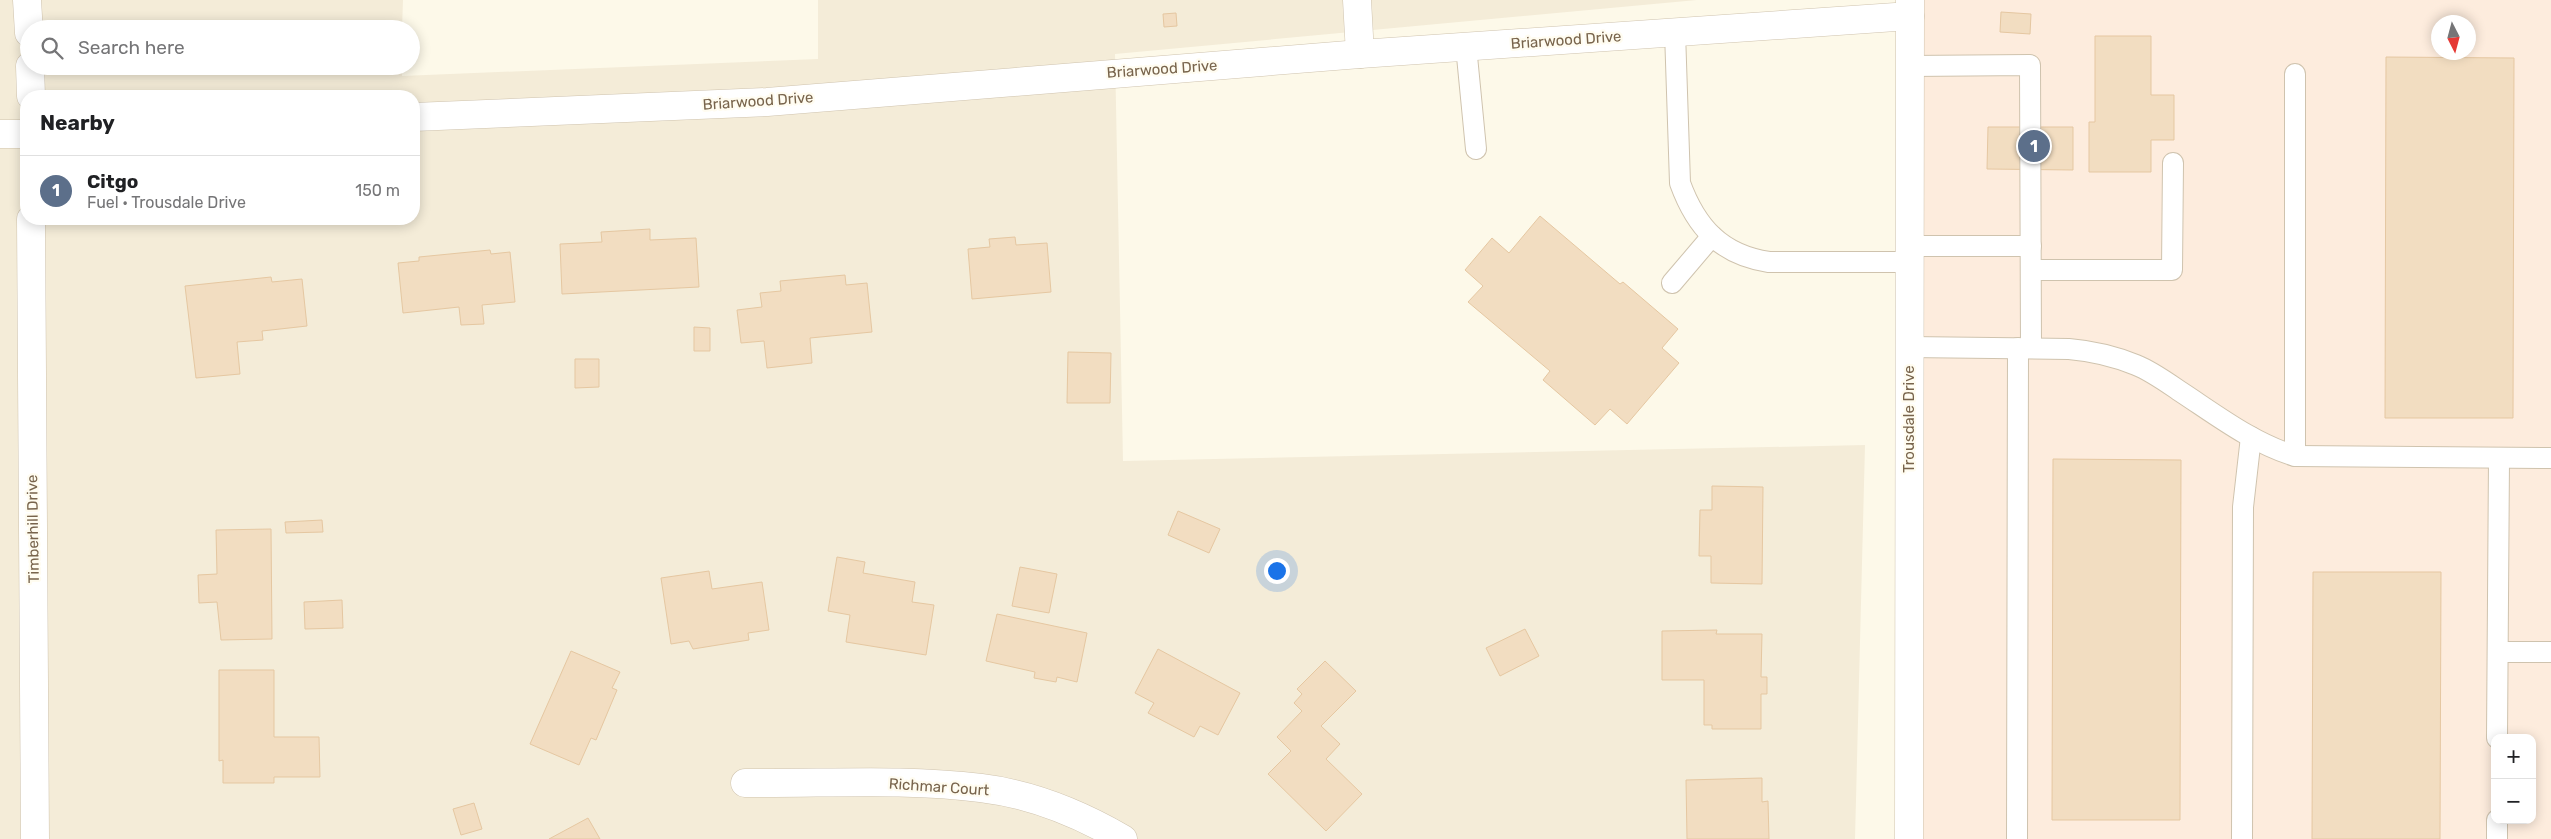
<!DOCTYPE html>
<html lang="en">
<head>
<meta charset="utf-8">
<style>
	body { margin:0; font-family:Rubik,sans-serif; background:#f6f6f6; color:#202124 }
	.controls { position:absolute; right:15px; bottom:15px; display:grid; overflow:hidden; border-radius:10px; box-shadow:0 2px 12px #0003 }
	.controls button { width:45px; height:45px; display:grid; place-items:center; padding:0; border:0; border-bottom:1px solid #e0e0e0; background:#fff; color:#202124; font:25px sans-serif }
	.compass { position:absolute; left:2431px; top:15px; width:45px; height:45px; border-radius:50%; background:#fff; box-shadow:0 2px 12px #0003; rotate:174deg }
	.you { position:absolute; left:1276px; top:570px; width:18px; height:18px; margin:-12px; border:4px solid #fff; border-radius:50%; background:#1a73e8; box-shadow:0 0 0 8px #1a73e833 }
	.badge { display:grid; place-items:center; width:32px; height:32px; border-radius:50%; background:#795137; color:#fff; font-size:16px; font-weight:700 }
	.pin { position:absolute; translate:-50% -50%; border:2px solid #fff; box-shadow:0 1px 5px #0006 }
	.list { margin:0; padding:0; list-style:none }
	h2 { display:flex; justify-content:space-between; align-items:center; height:65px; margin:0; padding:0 20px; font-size:21px }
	h2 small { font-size:16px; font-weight:400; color:#757577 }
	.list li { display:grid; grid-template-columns:32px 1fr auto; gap:15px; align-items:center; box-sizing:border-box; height:70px; padding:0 20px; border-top:1px solid #e0e0e0 }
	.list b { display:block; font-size:19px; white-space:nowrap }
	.list p { margin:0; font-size:16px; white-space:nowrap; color:#757577 }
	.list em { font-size:16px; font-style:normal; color:#757577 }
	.icon { flex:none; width:28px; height:28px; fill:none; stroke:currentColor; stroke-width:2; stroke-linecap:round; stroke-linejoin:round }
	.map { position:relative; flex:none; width:2551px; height:839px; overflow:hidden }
	.search { position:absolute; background:#fff; box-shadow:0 2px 12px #0003; left:20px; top:20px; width:400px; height:55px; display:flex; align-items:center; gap:12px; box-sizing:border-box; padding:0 18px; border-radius:28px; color:#757577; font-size:19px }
	.panel { position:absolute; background:#fff; box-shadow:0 2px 12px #0003; left:20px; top:90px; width:400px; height:135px; border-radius:20px }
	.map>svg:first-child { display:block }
</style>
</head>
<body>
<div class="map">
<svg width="2551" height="839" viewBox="0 0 2551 839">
	<rect width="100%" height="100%" fill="#fdf9e9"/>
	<path fill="#f4ecd8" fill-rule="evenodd" d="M 0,0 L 403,0 L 402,29 L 29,29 L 29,66 L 402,66 L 402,76 L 818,59 L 818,0 L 1697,0 L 1115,54 L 1123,461 L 1865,445 L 1855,839 L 0,839 ZM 26,96 L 414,96 L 414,219 L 26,219 Z"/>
	<path fill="#fdecdd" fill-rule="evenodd" d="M 1910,0 L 2551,0 L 2551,839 L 1908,839 ZM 2438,22 L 2468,22 L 2468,52 L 2438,52 ZM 2495,738 L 2532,738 L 2532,820 L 2495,820 Z"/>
	<g fill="#f2ddc1" stroke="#e5c7a1">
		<polygon points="2001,12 2031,14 2030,34 2000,32"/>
		<polygon points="1176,13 1177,26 1164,27 1163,14"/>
		<polygon points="2095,36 2151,36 2151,95 2174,95 2174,140 2151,140 2151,172 2089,172 2089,122 2095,122"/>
		<polygon points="2386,57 2514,58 2513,418 2385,418"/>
		<polygon points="1988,127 2073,127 2073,170 1987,169"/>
		<polygon points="1540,216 1620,284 1623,282 1678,329 1662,348 1679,363 1627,424 1610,409 1595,425 1543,380 1550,371 1468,302 1483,286 1465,270 1492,238 1509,253"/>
		<polygon points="650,229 650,240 696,238 699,287 562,294 560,244 602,242 601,232"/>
		<polygon points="1015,237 1016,245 1047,243 1051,292 972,299 968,249 990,247 989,239"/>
		<polygon points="490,250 491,254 510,252 515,302 482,305 484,324 461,325 459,307 403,313 398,263 419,261 419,257"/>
		<polygon points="845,275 846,285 867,283 872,332 810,338 812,363 767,368 764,341 741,343 737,310 762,307 760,293 781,291 780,281"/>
		<polygon points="271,277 272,282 302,279 307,326 262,331 263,340 237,342 240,374 196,378 185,286"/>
		<polygon points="694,327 710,328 710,351 694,351"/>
		<polygon points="1068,352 1111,353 1110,403 1067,403"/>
		<polygon points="575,359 599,359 599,387 575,388"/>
		<polygon points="2053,459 2181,460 2180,820 2052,820"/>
		<polygon points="1712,486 1763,487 1762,584 1711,583 1711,556 1699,556 1700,510 1712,510"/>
		<polygon points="1178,511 1220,529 1209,553 1168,535"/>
		<polygon points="322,520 323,532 286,533 285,522"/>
		<polygon points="271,529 272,639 221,640 217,602 199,603 198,575 217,574 216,530"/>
		<polygon points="837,557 865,562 863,573 915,582 912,602 934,605 926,655 846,642 850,615 828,611"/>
		<polygon points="1020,567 1057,574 1049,613 1012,606"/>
		<polygon points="709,571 712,589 762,582 769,630 748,633 749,640 693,649 689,641 671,644 661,578"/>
		<polygon points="2313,572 2441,572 2440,839 2312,839"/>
		<polygon points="342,600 343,628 305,629 304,602"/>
		<polygon points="997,614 1087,633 1077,682 1057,677 1056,682 1034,678 1035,672 986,661"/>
		<polygon points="1525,629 1539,656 1500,676 1486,648"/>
		<polygon points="1717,630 1716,634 1762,634 1761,677 1767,677 1767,694 1761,694 1761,729 1712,729 1712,725 1704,725 1704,680 1662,680 1662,631"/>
		<polygon points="1158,649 1240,693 1218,735 1200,726 1194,737 1148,713 1154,703 1135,693"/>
		<polygon points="571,651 620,672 612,688 617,690 596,740 591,738 579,765 530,744"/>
		<polygon points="1325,661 1356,691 1321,726 1340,744 1326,759 1362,794 1326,831 1268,774 1291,751 1277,737 1302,711 1294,703 1302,694 1297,689"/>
		<polygon points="219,670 274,670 274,737 319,737 320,777 274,777 274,783 223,783 223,760 219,761"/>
		<polygon points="1762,778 1762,802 1768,801 1769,839 1687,839 1686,780"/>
		<polygon points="474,803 482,829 461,835 453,809"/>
		<polygon points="588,818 600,839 549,839"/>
	</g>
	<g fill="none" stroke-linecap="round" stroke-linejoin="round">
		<g stroke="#cfc3ae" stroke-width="22">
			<g id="service">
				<path d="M 1675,32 L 1680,183 C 1696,227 1721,255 1769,262 L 1909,262"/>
				<polyline points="1466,46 1476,149"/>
				<polyline points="1910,66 2030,65 2031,348"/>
				<polyline points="1909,246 2031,246"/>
				<polyline points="2031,270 2172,270 2173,163"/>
				<polyline points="1672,283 1712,236"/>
				<path d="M 1909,347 L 2069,349 C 2092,351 2114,356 2136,365 C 2151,371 2165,381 2178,390 C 2215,414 2252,443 2295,456 L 2295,74"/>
				<polyline points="2295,456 2551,458"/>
				<polyline points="2498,652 2551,652"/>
				<polyline points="2497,738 2499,459"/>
				<polyline points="2017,839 2018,348"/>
				<polyline points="2242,839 2243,507 2251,437"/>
				<polyline points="2497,839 2497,820"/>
			</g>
		</g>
		<g stroke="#cfc3ae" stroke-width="29">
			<g id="minor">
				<polyline points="27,0 29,33"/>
				<polyline points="1357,0 1360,54"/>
				<polyline points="30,66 31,96"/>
				<polyline points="414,117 767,102 1360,54 1910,16"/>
				<polyline points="0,134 26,134"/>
				<polyline points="31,219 35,839"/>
				<path d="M 745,783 C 823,784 903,778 981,788 C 1031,794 1080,814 1123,839"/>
			</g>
		</g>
		<g stroke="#cfc3ae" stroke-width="29">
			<polyline id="tertiary" points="1909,839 1910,0"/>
		</g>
		<use href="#service" stroke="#fff" stroke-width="20"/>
		<use href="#minor" stroke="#fff" stroke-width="28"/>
		<use href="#tertiary" stroke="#fff" stroke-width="28"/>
	</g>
	<g text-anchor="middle" stroke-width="4.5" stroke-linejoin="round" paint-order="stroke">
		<g font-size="15" fill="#78644c" stroke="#fffcf0">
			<text transform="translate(1566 40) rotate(-4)" y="5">Briarwood Drive</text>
			<text transform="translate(1162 69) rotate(-4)" y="5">Briarwood Drive</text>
			<text transform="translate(758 101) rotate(-4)" y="5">Briarwood Drive</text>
			<text transform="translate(1909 419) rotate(-90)" y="5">Trousdale Drive</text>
			<text transform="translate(33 529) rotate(-91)" y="5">Timberhill Drive</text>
			<text transform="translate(939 787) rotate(4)" y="5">Richmar Court</text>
		</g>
	</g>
</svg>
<div class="controls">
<button>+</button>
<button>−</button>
</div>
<svg class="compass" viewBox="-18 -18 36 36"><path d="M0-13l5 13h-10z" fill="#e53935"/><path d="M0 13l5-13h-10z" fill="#757577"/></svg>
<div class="you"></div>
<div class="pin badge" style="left:2034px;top:146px;background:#5c6f8a">1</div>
<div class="search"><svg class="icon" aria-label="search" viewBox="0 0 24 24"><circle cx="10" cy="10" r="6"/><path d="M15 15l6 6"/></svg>Search here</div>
<section class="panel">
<h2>Nearby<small></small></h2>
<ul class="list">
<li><span class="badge" style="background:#5c6f8a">1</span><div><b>Citgo</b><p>Fuel · Trousdale Drive</p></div><em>150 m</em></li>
</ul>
</section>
</div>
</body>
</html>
